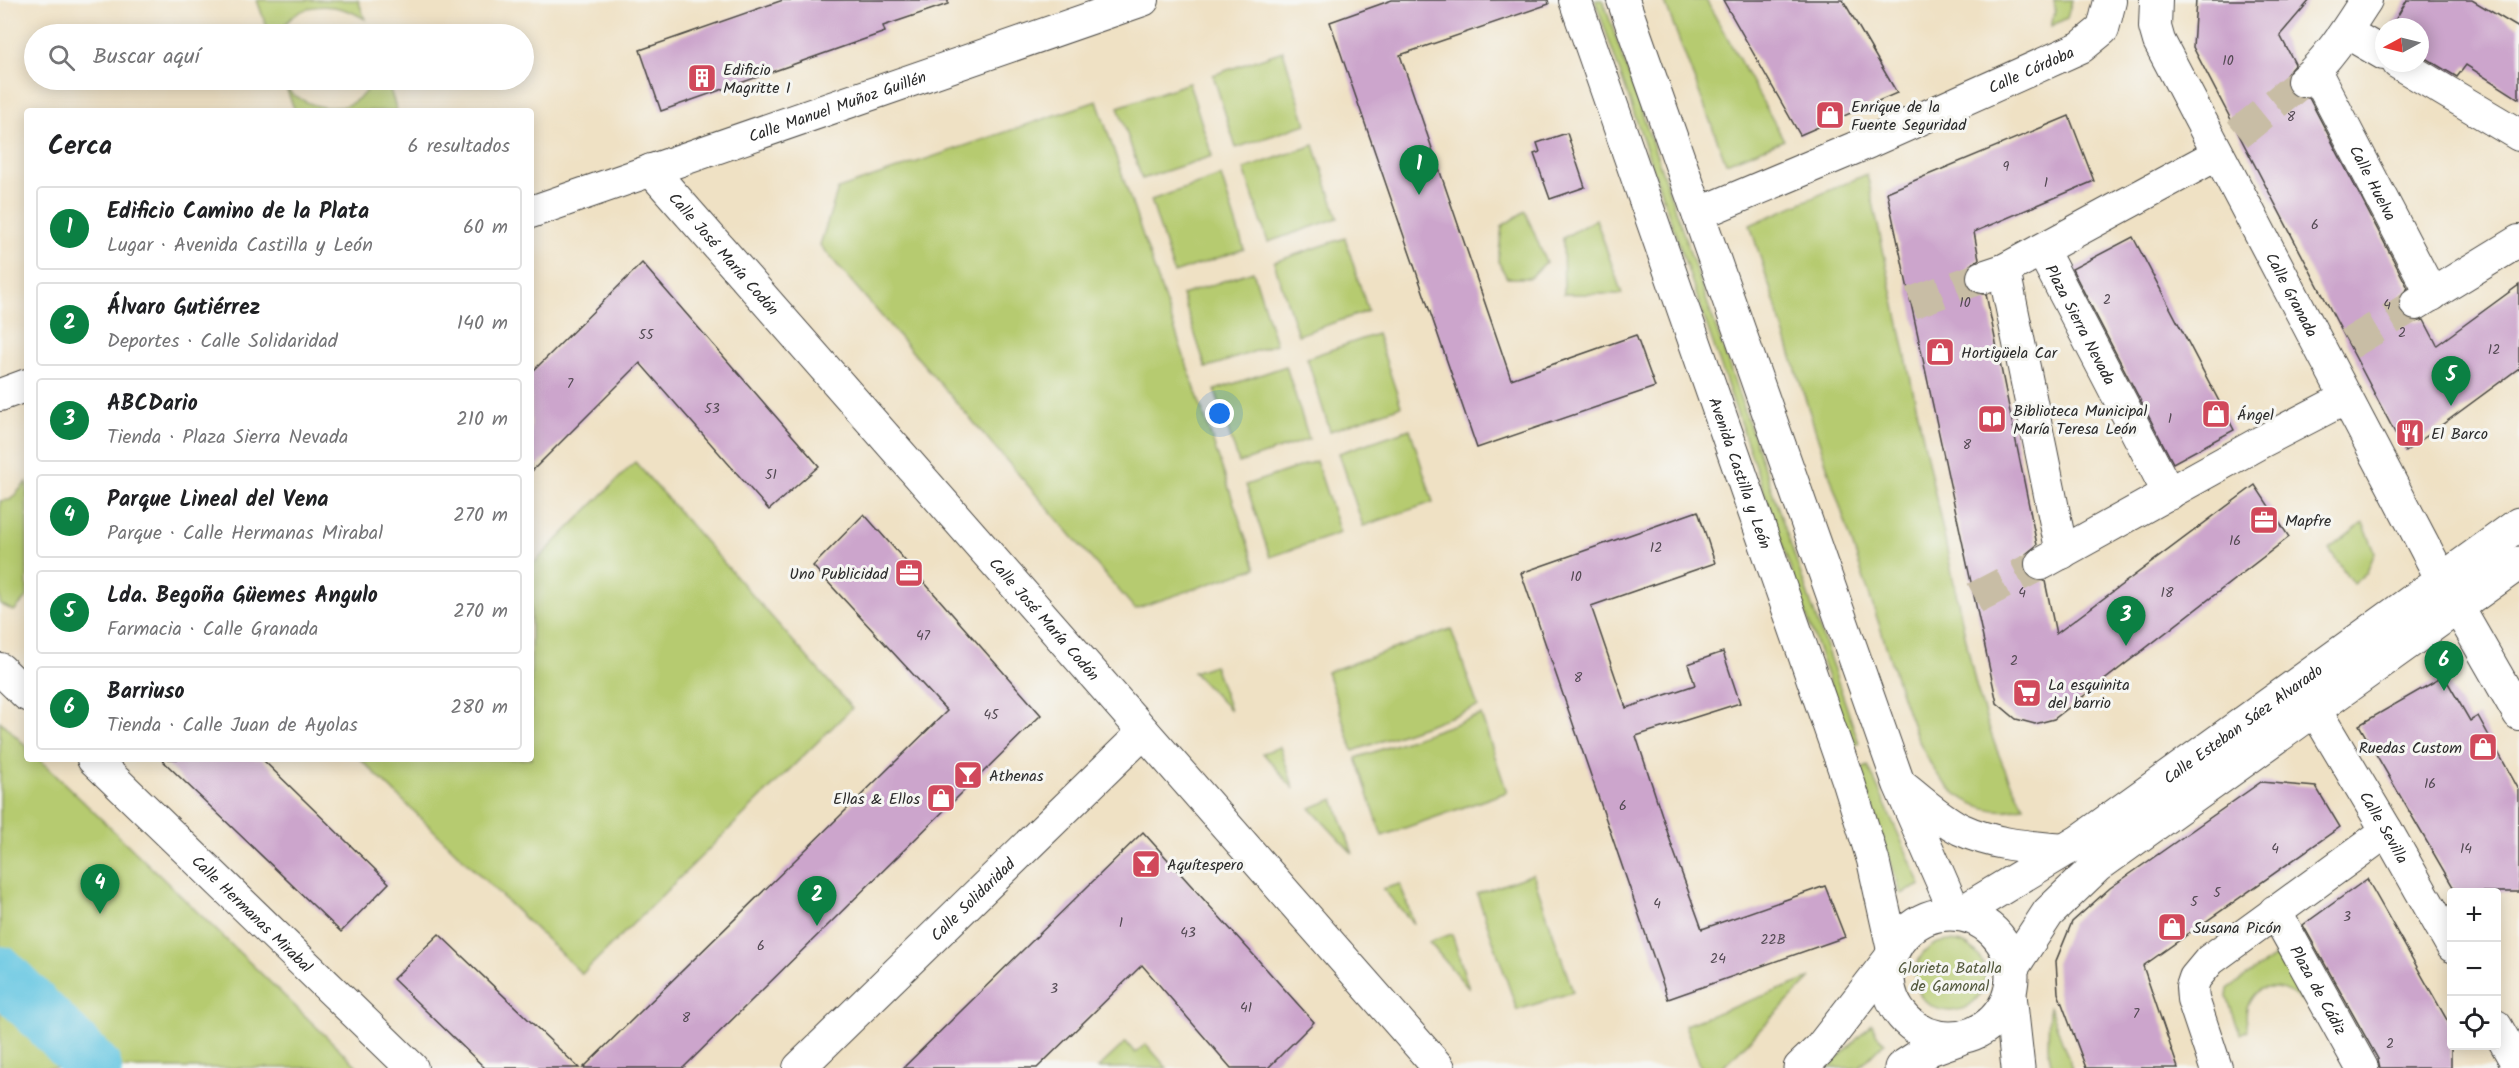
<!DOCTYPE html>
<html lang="es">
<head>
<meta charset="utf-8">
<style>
	body { margin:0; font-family:Kalam,sans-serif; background:#f2f2f2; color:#202124 }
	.controls { position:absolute; right:18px; bottom:18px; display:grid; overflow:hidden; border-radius:6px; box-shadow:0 3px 15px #0003 }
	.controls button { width:54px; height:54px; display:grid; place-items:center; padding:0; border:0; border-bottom:2px solid #e0e0e0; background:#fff; color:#202124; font:30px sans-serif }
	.compass { position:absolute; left:2375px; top:18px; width:54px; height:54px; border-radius:50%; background:#fff; box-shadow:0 3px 15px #0003; rotate:263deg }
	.you { position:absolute; left:1220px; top:414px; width:21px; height:21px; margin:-15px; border:4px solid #fff; border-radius:50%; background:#1a73e8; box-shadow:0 0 0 9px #1a73e833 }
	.badge { display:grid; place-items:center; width:39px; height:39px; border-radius:50%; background:#0b8043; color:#fff; font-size:20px; font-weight:700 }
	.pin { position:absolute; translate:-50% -50px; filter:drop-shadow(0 2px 3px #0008) }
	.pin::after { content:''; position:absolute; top:32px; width:21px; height:18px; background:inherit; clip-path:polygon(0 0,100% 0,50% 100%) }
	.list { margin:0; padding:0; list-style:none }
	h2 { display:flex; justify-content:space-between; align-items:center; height:78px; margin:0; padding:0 24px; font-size:26px }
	h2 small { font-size:20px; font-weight:400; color:#757577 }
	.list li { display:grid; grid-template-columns:39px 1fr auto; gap:18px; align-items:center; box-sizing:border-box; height:84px; margin:0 12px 12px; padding:0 12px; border:2px solid #e0e0e0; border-radius:6px }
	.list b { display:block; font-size:22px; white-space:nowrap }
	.list p { margin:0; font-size:20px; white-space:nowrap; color:#757577 }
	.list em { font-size:20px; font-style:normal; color:#757577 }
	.icon { flex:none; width:33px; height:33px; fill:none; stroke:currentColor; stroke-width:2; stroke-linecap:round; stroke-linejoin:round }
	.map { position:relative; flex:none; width:2519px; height:1068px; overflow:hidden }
	.search { position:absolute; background:#fff; box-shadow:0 3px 15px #0003; left:24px; top:24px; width:510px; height:66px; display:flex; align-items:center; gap:15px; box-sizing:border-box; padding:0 21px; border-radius:33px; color:#757577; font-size:22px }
	.panel { position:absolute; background:#fff; box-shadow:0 3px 15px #0003; left:24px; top:108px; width:510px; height:654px; border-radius:6px }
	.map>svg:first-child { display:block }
</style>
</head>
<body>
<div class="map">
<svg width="2519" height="1068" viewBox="0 0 2519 1068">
	<rect width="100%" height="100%" fill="#f6f6f2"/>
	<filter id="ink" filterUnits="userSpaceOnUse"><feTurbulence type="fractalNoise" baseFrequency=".0167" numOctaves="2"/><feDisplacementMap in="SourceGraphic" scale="12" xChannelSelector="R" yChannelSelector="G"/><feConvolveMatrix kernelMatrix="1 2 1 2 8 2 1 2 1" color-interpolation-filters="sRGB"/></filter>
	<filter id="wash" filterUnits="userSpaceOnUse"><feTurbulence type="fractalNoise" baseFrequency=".008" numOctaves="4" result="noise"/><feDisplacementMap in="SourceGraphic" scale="24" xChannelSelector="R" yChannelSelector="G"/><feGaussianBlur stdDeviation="1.35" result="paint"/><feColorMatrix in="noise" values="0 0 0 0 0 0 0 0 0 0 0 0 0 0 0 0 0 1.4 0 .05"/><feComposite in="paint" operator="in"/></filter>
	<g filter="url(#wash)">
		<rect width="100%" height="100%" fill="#efe1c4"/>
		<g fill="#b6cb6f" stroke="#707b4d" stroke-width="1.5">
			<path d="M 257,0 L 358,0 L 365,19 C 334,0 297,0 279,34 L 269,34 Z"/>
			<polygon points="1595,0 1603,0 1859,743 1851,745"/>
			<polygon points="1664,0 1706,0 1784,140 1726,163"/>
			<polygon points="2054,0 2072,0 2067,18 2051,26 2055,11"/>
			<polygon points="1283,51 1306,124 1236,148 1213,75"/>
			<path d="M 373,80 L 387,80 L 397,111 L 295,111 L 287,90 C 317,113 354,117 373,80 Z"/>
			<polygon points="1189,83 1212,156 1142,179 1118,107"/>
			<polygon points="1097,101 1256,568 1135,609 820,245 838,189"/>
			<polygon points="1314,145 1338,218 1268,242 1244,169"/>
			<path d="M 1867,174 L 1975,682 C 1988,726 2000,767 2024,806 C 1999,817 1969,806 1949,788 C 1915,757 1893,664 1877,618 C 1833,488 1792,357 1750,225 Z"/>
			<polygon points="1221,176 1244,249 1174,273 1151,200"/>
			<polygon points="1525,211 1546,262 1530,278 1507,278 1498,261 1502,226"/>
			<polygon points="1596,219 1622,294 1564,294 1563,238"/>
			<polygon points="1345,238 1368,311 1298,335 1274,262"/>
			<polygon points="1253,271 1276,344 1206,368 1182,295"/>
			<polygon points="1377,334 1401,406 1330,431 1307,358"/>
			<polygon points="1286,366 1309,439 1239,463 1215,390"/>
			<polygon points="1410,429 1433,502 1363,526 1339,453"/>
			<polygon points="1316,461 1340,533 1270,557 1246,485"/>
			<polygon points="635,462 852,708 582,974 360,759 531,759 531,566"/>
			<polygon points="27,482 27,597 14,611 0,604 0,501 10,500"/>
			<polygon points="2363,523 2375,552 2367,572 2353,584 2329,549"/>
			<polygon points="1451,629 1478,707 1353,751 1327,672"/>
			<polygon points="1214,665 1230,710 1193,672"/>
			<polygon points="1481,715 1507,792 1382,836 1356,758"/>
			<polygon points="0,721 27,747 27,759 39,759 359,1068 0,1068"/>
			<polygon points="1280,747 1294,789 1263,753"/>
			<polygon points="1868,766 1921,885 1901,894 1860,770"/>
			<polygon points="1334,799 1353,854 1310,808"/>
			<polygon points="1533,874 1573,992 1517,1010 1477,894"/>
			<polygon points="1400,884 1414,924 1383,889"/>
			<polygon points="1452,934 1469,989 1429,942"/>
			<circle cx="1950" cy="976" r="35"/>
			<path d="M 2284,950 L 2309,997 L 2301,1001 C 2289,989 2277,986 2260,989 C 2246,1001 2244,1013 2248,1030 L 2240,1034 L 2227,997 L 2228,989 Z"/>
			<polygon points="1811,978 1722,1068 1701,1068 1685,1025"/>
			<polygon points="2049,1006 2072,1068 2052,1068 2048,1048"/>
			<polygon points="1872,1024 1877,1035 1885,1042 1859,1068 1828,1068"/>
			<polygon points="1126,1042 1135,1053 1146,1044 1167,1068 1098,1068"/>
		</g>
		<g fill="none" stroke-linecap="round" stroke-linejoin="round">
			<polyline stroke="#64c6e2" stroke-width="54" points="0,973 95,1068"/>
		</g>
		<g id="blocks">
			<g fill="#cca5cc">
				<polygon points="783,0 948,0 948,4 883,26 885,32 661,111 640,50"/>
				<polygon points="1392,0 1548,0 1549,4 1400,55 1511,379 1636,335 1655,387 1477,448 1330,22"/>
				<polygon points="1723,0 1843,0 1897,93 1800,135"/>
				<polygon points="2196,0 2310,0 2280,35 2295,64 2286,75 2286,85 2289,93 2297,98 2309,98 2408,288 2401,295 2398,304 2400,313 2407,319 2416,322 2424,320 2437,345 2519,285 2519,368 2405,452 2193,47"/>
				<polygon points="2407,0 2472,0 2519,28 2519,99 2466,65 2457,77 2420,55 2420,27 2391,27"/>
				<polygon points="2069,116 2094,181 1974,232 1979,259 1970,265 1965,274 1966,282 1971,290 1979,294 1986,294 2037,545 2026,554 2023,564 2025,572 2031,579 2045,581 2056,634 2255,485 2289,537 2054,719 2035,724 2016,719 1997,703 1887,192"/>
				<polygon points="1567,133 1585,187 1550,199 1534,154 1540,152 1537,143"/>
				<polygon points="2133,237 2234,430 2173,463 2072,269"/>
				<polygon points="642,263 819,466 769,510 640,363 531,472 531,373"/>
				<polygon points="1698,511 1715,563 1591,606 1626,708 1695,685 1688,664 1723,652 1740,703 1636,736 1673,849 1702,929 1825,886 1845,937 1668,999 1521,573"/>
				<polygon points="864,514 1041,715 683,1068 583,1068 947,711 813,566"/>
				<polygon points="2444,676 2470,721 2478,716 2519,790 2519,892 2456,892 2359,725"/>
				<polygon points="161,759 262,759 389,883 341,932"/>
				<polygon points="2261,782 2316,787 2340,827 2143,966 2178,1068 2086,1068 2058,993 2056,961 2072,922 2110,888"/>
				<polygon points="1143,832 1314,1022 1268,1068 1231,1068 1142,965 1037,1068 903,1068"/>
				<polygon points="2367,879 2451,1027 2451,1068 2380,1068 2378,1059 2303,925"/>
				<polygon points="439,934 579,1068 485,1068 393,979"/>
			</g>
		</g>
	</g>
	<g filter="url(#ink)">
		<use href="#blocks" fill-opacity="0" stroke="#484642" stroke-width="1.5"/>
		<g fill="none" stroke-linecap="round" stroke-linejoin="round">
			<g stroke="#c8bda5" stroke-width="32" stroke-dasharray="32 16" stroke-linecap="butt">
				<polyline points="2238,134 2303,81"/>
				<polyline points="1911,303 1983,277"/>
				<polyline points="2349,344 2416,304"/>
				<polyline points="1975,598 2041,564"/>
			</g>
			<g stroke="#484642" stroke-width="34">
				<g id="minor">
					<path id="s1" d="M 1575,0 L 1849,783 L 1873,860 L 1893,950"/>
					<polyline points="1623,0 1899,784 1956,914"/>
					<path id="s2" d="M 2156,0 L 2155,27 L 2159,41 L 2441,578 L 2519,714"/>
					<polyline points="2346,32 2384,54"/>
					<polyline points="2398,63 2519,135"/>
					<path id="s3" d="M 2315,71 L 2432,295"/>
					<path d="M 2303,81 C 2329,59 2348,28 2366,0"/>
					<path id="s4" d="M 651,170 L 1439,1068"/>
					<path id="s5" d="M 531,212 L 1143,0"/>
					<path id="s6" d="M 1698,214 L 1869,142 L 2081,47 L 2103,29 L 2110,1"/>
					<path id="s7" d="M 2042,250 L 2169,494"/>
					<polyline points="2004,270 2062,553"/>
					<polyline points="1983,277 2004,270 2218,154"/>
					<polyline points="2416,304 2519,241"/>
					<polyline points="0,395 27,385"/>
					<polyline points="2041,564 2261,442 2346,398"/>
					<polyline points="0,669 27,695"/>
					<path id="s8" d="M 2315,710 L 2387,831 L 2452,946"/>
					<path id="s9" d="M 93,759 L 412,1068"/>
					<path d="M 1903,787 C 1921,801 1939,818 1960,829 C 1994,845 2029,847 2066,850"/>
					<path id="s10" d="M 2275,911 L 2362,1068"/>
					<polyline points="2496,1026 2519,1067"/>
					<path id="s11" d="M 799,1068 L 1144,732"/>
					<polyline points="2216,1068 2193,999 2192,987 2195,978 2210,960 2387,831"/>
				</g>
			</g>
			<g stroke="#484642" stroke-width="35">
				<g id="secondary">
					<circle cx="1950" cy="976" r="62"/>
					<path id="s12" d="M 1959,914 L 2080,841 L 2519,524"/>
					<polyline points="2012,968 2048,913 2097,866 2519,563"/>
					<polyline points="2010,995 2018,1068"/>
					<polyline points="1800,1068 1820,1049 1890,959"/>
					<polyline points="1901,1068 1930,1049 1958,1039"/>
				</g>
			</g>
			<use href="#minor" stroke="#fff" stroke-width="32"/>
			<use href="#secondary" stroke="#fff" stroke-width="33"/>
		</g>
	</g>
	<defs>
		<g id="building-square" transform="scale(1.5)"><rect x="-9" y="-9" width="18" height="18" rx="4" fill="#d1495b" stroke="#f6f6f2"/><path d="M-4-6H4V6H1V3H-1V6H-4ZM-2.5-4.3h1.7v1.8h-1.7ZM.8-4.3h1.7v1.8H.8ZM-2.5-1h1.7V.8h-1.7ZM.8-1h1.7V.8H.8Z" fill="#fff"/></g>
		<g id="shop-square" transform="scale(1.5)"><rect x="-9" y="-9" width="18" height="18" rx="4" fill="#d1495b" stroke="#f6f6f2"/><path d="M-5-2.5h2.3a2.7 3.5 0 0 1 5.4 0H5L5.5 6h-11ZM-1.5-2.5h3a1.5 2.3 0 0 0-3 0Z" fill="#fff"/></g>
		<g id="library-square" transform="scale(1.5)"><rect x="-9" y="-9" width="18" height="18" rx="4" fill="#d1495b" stroke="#f6f6f2"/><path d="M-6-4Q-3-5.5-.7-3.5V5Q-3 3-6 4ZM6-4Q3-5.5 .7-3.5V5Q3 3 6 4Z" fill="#fff"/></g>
		<g id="restaurant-square" transform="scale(1.5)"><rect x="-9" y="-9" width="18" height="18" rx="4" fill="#d1495b" stroke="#f6f6f2"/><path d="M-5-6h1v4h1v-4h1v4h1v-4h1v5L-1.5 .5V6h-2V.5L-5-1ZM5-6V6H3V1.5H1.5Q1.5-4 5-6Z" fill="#fff"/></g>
		<g id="office-square" transform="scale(1.5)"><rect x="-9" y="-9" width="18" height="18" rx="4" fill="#d1495b" stroke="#f6f6f2"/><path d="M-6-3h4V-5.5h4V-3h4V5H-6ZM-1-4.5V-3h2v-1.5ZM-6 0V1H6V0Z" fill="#fff"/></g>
		<g id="supermarket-square" transform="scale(1.5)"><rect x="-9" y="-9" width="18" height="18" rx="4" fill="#d1495b" stroke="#f6f6f2"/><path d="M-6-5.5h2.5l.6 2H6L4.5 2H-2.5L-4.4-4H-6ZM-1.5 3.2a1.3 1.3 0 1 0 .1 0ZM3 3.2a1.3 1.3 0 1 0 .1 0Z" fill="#fff"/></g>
		<g id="bar-square" transform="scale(1.5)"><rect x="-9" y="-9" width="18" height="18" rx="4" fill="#d1495b" stroke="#f6f6f2"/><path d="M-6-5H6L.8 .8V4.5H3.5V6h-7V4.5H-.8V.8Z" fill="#fff"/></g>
	</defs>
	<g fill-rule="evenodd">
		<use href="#building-square" x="702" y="78"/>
		<use href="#shop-square" x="1830" y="115"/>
		<use href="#shop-square" x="1940" y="352"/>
		<use href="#shop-square" x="2216" y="414"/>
		<use href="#library-square" x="1992" y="419"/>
		<use href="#restaurant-square" x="2410" y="433"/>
		<use href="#office-square" x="2264" y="520"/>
		<use href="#office-square" x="909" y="573"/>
		<use href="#supermarket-square" x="2027" y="693"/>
		<use href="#shop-square" x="2483" y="747"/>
		<use href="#bar-square" x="968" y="775"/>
		<use href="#shop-square" x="941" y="798"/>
		<use href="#bar-square" x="1146" y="864"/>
		<use href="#shop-square" x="2172" y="927"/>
	</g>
	<g text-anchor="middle" stroke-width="6" stroke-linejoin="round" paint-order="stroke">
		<g font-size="14" fill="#534a53">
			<text x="2228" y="65">10</text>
			<text x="2291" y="121">8</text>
			<text x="2006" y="171">9</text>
			<text x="2046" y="187">1</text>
			<text x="2315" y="229">6</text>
			<text x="2107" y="304">2</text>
			<text x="1965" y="307">10</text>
			<text x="2387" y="309">4</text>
			<text x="2402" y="337">2</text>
			<text x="646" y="339">55</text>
			<text x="2494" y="354">12</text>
			<text x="570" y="388">7</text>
			<text x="712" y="413">53</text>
			<text x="2170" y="423">1</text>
			<text x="1967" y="449">8</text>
			<text x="771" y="479">51</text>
			<text x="2235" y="545">16</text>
			<text x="1656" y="552">12</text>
			<text x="1576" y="581">10</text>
			<text x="2022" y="597">4</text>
			<text x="2167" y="597">18</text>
			<text x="923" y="640">47</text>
			<text x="2014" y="665">2</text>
			<text x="1578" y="682">8</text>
			<text x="991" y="719">45</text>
			<text x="2430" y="788">16</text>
			<text x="1623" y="810">6</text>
			<text x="2275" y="853">4</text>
			<text x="2466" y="853">14</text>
			<text x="2217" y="897">5</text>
			<text x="2194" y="906">5</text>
			<text x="1657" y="908">4</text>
			<text x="2347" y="921">3</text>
			<text x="1121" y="927">1</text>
			<text x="1188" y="937">43</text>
			<text x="1773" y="944">22B</text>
			<text x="761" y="950">6</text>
			<text x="1718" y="963">24</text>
			<text x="1054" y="993">3</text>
			<text x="1246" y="1012">41</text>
			<text x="2136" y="1018">7</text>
			<text x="686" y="1022">8</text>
			<text x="2390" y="1048">2</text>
		</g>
		<g font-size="16" fill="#2b2b2b" stroke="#f6f6f2" text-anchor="start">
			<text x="723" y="75">Edificio<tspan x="723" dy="18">Magritte I</tspan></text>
			<text x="1851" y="112">Enrique de la<tspan x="1851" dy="18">Fuente Seguridad</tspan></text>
			<text x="1961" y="358">Hortigüela Car</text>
			<text x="2013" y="416">Biblioteca Municipal<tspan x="2013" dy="18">María Teresa León</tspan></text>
			<text x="2237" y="420">Ángel</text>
			<text x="2431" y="439">El Barco</text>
			<text x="2285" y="526">Mapfre</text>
			<text x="888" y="579" text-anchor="end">Uno Publicidad</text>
			<text x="2048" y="690">La esquinita<tspan x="2048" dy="18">del barrio</tspan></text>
			<text x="2462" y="753" text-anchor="end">Ruedas Custom</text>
			<text x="989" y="781">Athenas</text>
			<text x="920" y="804" text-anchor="end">Ellas &amp; Ellos</text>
			<text x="1167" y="870">Aquítespero</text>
			<text x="2193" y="933">Susana Picón</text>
		</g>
		<g font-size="16" fill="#2b2b2b" stroke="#f6f6f2">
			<text dy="6" stroke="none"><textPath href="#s6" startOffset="363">Calle Córdoba</textPath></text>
			<text dy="6" stroke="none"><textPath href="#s5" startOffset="324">Calle Manuel Muñoz Guillén</textPath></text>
			<text dy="6" stroke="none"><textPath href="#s3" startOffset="126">Calle Huelva</textPath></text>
			<text dy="6" stroke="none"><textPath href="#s4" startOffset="111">Calle José María Codón</textPath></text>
			<text dy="6" stroke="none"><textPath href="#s2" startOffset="328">Calle Granada</textPath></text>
			<text dy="6" stroke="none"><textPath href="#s7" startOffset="84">Plaza Sierra Nevada</textPath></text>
			<text dy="6" stroke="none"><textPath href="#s1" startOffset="501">Avenida Castilla y León</textPath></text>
			<text dy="6" stroke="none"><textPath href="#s4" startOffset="597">Calle José María Codón</textPath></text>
			<text dy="6" stroke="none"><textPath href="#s12" startOffset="342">Calle Esteban Sáez Alvarado</textPath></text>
			<text dy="6" stroke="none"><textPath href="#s8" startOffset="136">Calle Sevilla</textPath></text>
			<text dy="6" stroke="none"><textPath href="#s11" startOffset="242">Calle Solidaridad</textPath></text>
			<text dy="6" stroke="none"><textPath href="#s9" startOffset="222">Calle Hermanas Mirabal</textPath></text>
			<text dy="6" stroke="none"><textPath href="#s10" startOffset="90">Plaza de Cádiz</textPath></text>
		</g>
		<g font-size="16" fill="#555b3f" stroke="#f6f6f2">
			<text x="1950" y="973">Glorieta Batalla<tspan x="1950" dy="18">de Gamonal</tspan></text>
		</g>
	</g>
</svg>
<div class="controls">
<button>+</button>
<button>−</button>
<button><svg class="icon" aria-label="locate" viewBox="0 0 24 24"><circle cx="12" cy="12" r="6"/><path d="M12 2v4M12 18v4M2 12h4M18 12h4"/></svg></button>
</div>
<svg class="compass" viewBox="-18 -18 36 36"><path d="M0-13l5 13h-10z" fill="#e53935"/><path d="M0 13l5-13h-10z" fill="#757577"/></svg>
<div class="you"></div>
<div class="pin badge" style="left:1419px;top:195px">1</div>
<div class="pin badge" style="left:817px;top:926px">2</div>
<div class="pin badge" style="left:2126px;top:646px">3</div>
<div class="pin badge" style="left:100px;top:914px">4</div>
<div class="pin badge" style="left:2451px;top:406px">5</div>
<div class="pin badge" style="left:2444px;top:691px">6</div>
<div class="search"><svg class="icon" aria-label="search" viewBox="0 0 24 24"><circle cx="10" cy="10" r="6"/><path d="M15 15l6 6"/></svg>Buscar aquí</div>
<section class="panel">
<h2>Cerca<small>6 resultados</small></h2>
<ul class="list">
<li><span class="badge">1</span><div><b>Edificio Camino de la Plata</b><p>Lugar · Avenida Castilla y León</p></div><em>60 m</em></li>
<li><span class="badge">2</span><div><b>Álvaro Gutiérrez</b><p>Deportes · Calle Solidaridad</p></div><em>140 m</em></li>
<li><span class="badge">3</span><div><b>ABCDario</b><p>Tienda · Plaza Sierra Nevada</p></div><em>210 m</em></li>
<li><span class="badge">4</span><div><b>Parque Lineal del Vena</b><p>Parque · Calle Hermanas Mirabal</p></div><em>270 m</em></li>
<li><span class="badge">5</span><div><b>Lda. Begoña Güemes Angulo</b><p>Farmacia · Calle Granada</p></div><em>270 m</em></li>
<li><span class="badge">6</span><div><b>Barriuso</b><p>Tienda · Calle Juan de Ayolas</p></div><em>280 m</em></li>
</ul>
</section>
</div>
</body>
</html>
